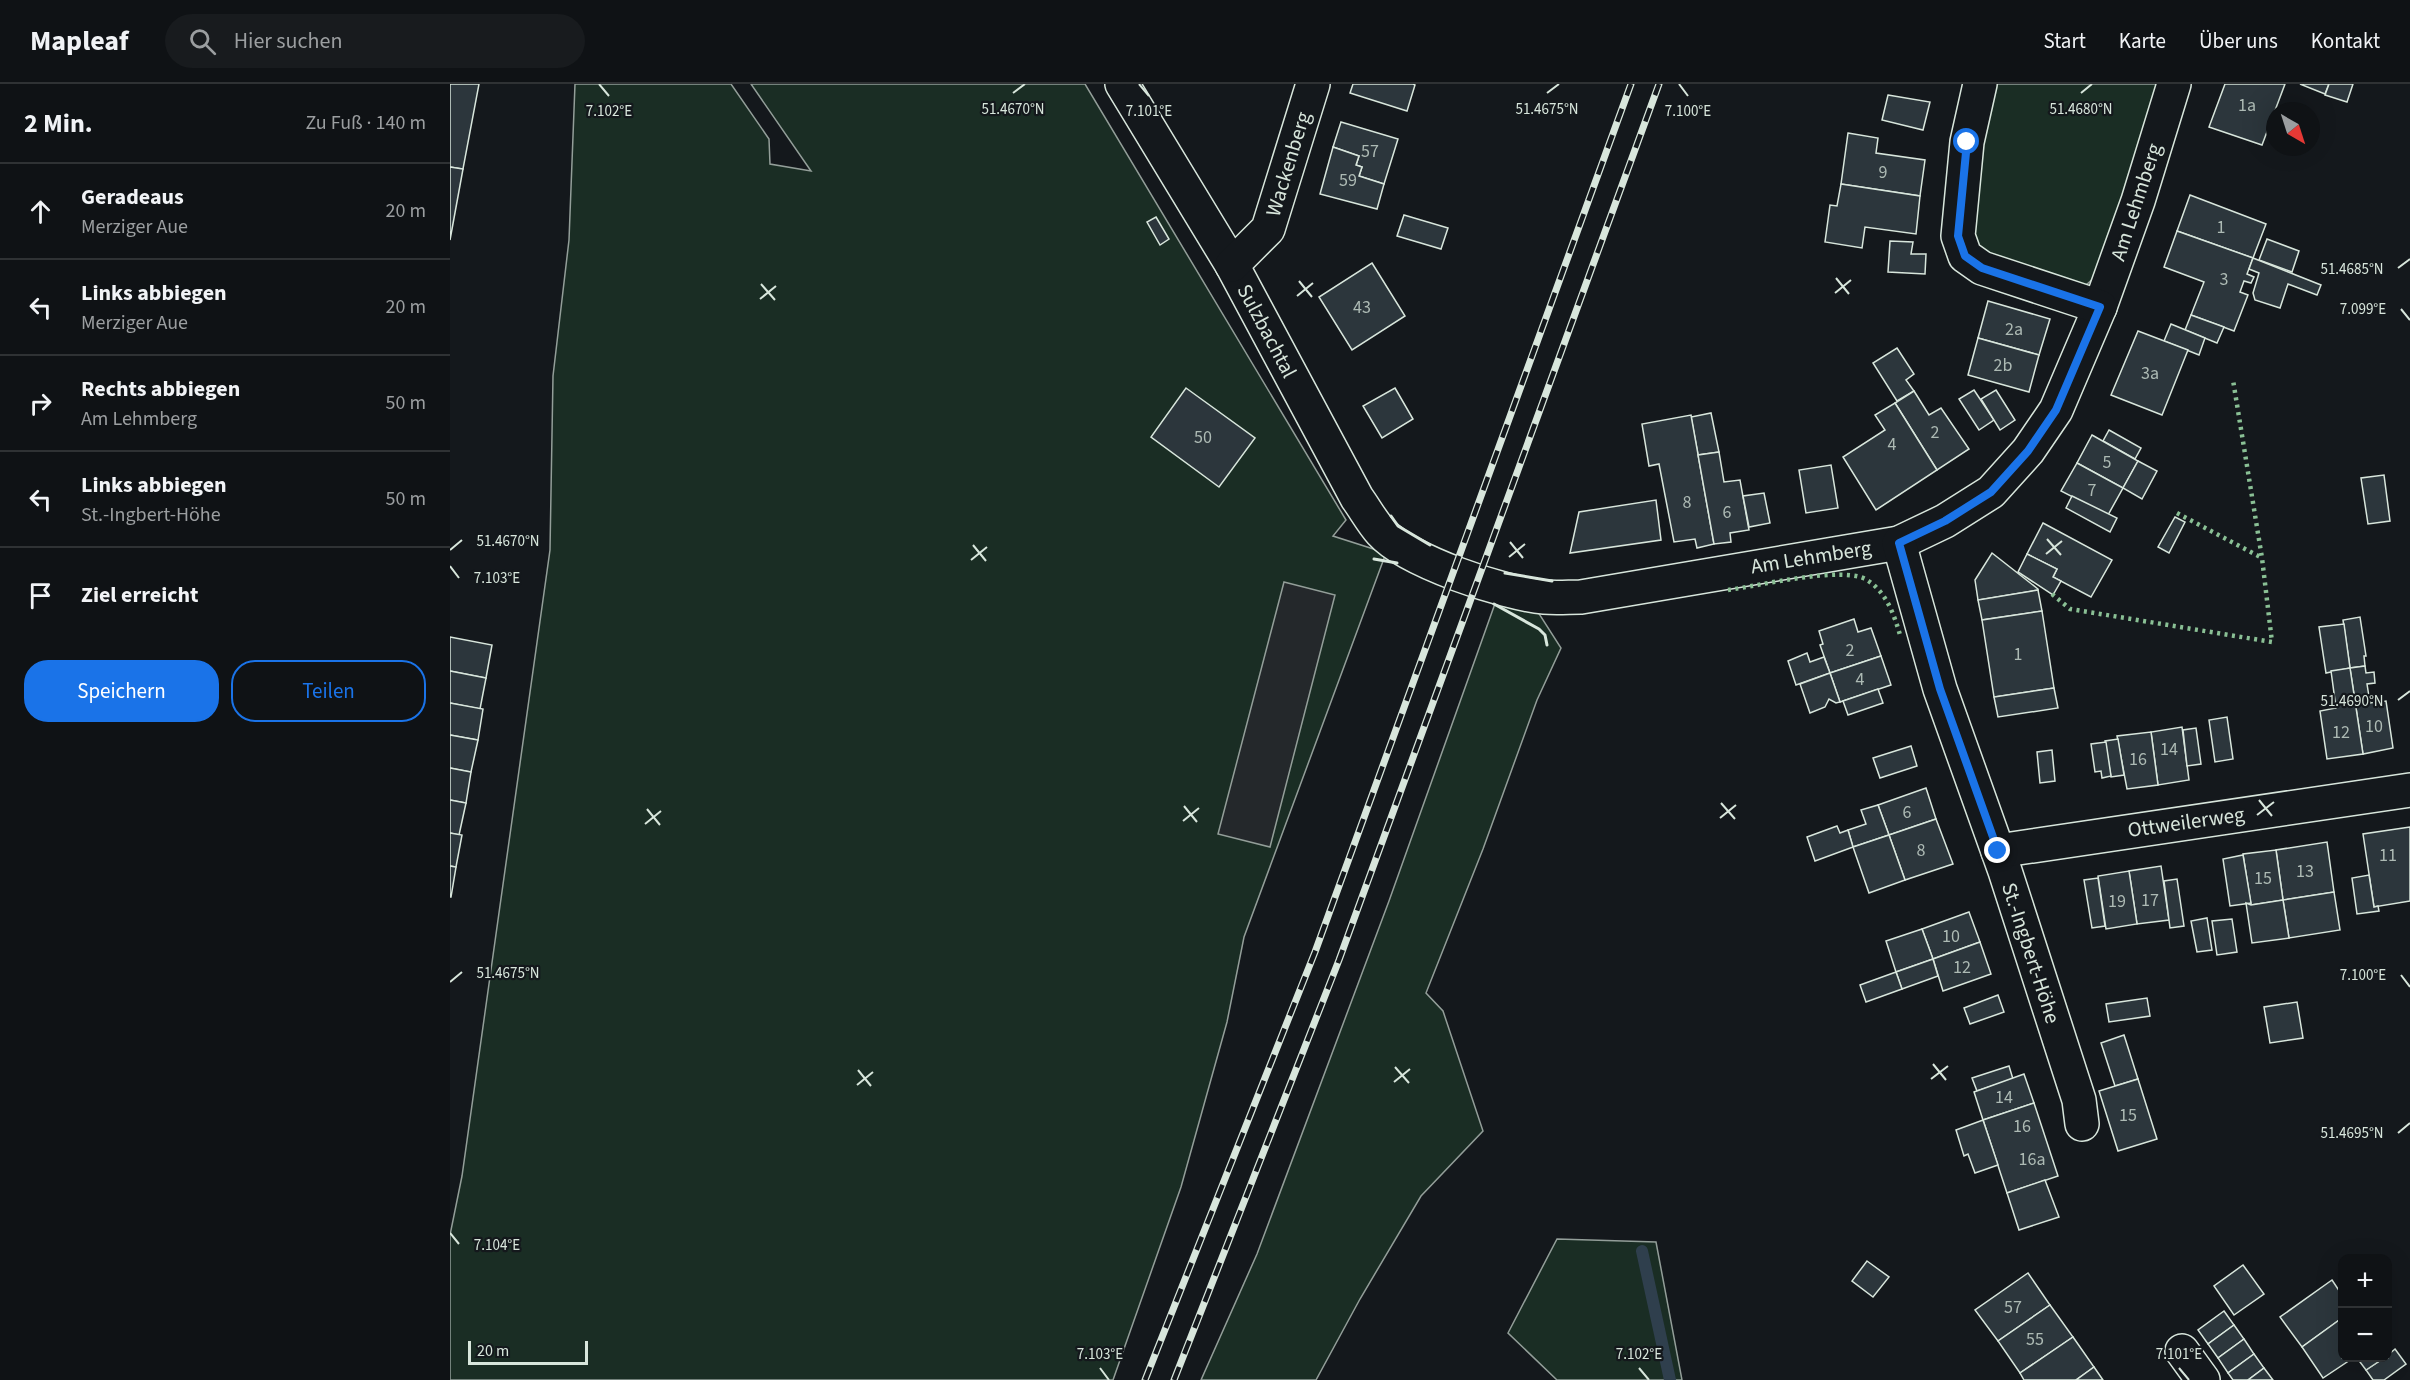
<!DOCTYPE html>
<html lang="de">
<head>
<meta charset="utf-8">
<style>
	body { margin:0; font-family:"Source Sans 3",sans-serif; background:#181b1e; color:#f1f3f6 }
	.controls { position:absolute; right:18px; bottom:18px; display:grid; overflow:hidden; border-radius:12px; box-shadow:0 6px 24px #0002 }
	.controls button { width:54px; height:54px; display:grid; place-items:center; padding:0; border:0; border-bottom:2px solid #2f3234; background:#0f1215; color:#f1f3f6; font:30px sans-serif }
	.compass { position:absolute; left:1816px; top:18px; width:54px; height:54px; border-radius:50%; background:#0f1215; box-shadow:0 6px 24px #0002; rotate:141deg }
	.scale { position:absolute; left:18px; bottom:15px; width:120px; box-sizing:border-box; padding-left:6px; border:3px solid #d8e6dc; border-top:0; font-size:16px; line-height:21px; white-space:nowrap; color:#d8e6dc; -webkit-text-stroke:4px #14181c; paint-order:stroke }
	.stop { position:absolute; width:18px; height:18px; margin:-14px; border:4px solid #1a73e8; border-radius:50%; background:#fff }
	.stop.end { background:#1a73e8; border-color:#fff; box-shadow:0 2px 6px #0008 }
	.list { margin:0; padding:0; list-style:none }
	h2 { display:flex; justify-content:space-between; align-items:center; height:78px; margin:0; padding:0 24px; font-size:26px }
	h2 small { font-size:20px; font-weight:400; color:#9b9ea0 }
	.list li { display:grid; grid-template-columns:39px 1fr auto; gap:18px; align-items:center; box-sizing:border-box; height:96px; padding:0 24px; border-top:2px solid #2f3234 }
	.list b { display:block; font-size:22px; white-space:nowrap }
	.list p { margin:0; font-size:20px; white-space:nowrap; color:#9b9ea0 }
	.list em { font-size:20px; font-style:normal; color:#9b9ea0 }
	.actions { display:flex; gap:12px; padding:18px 24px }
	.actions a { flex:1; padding:14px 0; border:2px solid #1a73e8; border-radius:24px; text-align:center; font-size:21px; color:#1a73e8 }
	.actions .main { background:#1a73e8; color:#fff }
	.icon { flex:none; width:33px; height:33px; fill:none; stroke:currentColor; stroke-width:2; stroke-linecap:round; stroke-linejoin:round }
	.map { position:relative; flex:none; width:1960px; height:1296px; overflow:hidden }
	header { display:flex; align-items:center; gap:36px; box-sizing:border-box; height:84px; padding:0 30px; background:#0f1215; border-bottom:2px solid #2f3234 }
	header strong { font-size:28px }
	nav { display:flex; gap:33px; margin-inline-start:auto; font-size:21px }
	.search { width:420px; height:54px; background:#181b1e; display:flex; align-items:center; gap:15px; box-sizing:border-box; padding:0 21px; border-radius:33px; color:#9b9ea0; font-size:22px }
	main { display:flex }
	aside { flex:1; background:#0f1215 }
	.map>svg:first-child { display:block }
</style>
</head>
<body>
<header>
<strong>Mapleaf</strong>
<div class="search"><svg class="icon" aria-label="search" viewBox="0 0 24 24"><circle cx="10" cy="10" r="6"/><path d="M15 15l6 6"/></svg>Hier suchen</div>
<nav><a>Start</a><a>Karte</a><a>Über uns</a><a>Kontakt</a></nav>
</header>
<main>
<aside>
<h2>2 Min.<small>Zu Fuß · 140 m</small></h2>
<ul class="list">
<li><svg class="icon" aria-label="ahead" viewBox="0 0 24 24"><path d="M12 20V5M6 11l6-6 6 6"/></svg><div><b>Geradeaus</b><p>Merziger Aue</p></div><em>20 m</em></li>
<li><svg class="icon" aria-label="left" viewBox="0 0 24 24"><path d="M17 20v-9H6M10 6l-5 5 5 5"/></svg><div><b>Links abbiegen</b><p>Merziger Aue</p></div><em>20 m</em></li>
<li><svg class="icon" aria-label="right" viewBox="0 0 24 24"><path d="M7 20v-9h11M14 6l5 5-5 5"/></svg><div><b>Rechts abbiegen</b><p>Am Lehmberg</p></div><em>50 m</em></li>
<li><svg class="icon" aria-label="left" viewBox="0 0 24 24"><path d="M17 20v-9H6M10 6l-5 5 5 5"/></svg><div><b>Links abbiegen</b><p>St.-Ingbert-Höhe</p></div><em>50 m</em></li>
<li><svg class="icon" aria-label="arrive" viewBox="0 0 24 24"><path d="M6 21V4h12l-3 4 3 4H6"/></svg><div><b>Ziel erreicht</b></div></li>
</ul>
<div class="actions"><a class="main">Speichern</a><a>Teilen</a></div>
</aside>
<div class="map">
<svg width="1960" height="1296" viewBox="0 0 1960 1296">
	<rect width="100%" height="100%" fill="#14181c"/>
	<g fill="#1a2d24" stroke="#939e99" stroke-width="1.5">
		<polygon points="125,0 281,0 319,55 320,80 361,87 301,0 635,0 896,436 883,452 936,469 794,853 777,938 731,1103 663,1296 0,1296 0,1151 12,1092 100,466 103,292 119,156"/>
		<polygon points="1540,0 1710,0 1645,193 1636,201 1625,203 1521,166 1536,18"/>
		<polygon points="1047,514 1088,528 1111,564 1087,616 1033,765 976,909 993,927 1033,1047 971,1112 910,1215 866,1296 751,1296 807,1170 939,817"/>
		<polygon points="1107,1155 1206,1158 1232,1296 1107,1296 1058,1249"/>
	</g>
	<polygon fill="#24282b" stroke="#939e99" stroke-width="1.5" points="834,498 885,511 820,763 768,750"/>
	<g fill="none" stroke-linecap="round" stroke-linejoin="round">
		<polyline stroke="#2f3f4d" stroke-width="12" points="1192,1167 1220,1296"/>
	</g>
	<g fill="#2c363c" stroke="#d8e6dc" stroke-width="1.5">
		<polygon points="0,0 29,0 13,85 0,83"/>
		<polygon points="903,0 963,0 965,1 957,27 900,9"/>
		<polygon points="1775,0 1835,0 1812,61 1759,43"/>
		<polygon points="1850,0 1879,0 1875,10"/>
		<polygon points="1879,0 1903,0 1897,18 1875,11"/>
		<polygon points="1438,11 1480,18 1473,46 1432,36"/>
		<polygon points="891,38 948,55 934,100 909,92 912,83 906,81 909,72 883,63"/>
		<polygon points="1398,49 1428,54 1426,69 1475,76 1470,112 1391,100"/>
		<polygon points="883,63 909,72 906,81 912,83 909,92 934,100 927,125 870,110"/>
		<polygon points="0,83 13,85 0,156"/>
		<polygon points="1391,100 1470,112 1466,150 1415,143 1412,164 1375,158 1380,121 1387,122"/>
		<polygon points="1740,111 1816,140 1803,174 1727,147"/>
		<polygon points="954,131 998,144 991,165 947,152"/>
		<polygon points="706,133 719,155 710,161 697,138"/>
		<polygon points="1727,147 1803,174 1797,190 1804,193 1801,199 1794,197 1790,208 1798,211 1784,247 1741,231 1754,198 1714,183"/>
		<polygon points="1817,155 1849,167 1842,188 1809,176"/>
		<polygon points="1440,157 1463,158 1461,170 1476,170 1475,190 1438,188"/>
		<polygon points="1803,174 1871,201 1867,211 1838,200 1830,224 1805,216 1803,209 1809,189 1799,185"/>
		<polygon points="922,179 955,232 902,266 869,213"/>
		<polygon points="1538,217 1600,235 1589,271 1528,254"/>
		<polygon points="1741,231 1774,243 1767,259 1735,246"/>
		<polygon points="1721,240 1755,254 1749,271 1714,257"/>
		<polygon points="1688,247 1738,266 1712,331 1661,311"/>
		<polygon points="1528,254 1589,271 1579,308 1518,291"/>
		<polygon points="1447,264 1464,290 1456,296 1464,307 1447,317 1423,279"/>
		<polygon points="736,304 805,354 769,403 701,353"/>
		<polygon points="945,304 963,335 932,354 913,322"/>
		<polygon points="1524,306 1544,336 1529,346 1509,315"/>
		<polygon points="1546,306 1565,336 1550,346 1531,315"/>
		<polygon points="1464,307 1479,331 1491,324 1519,365 1487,386 1445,319"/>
		<polygon points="1445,319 1487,386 1426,426 1393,373 1435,346 1425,331"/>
		<polygon points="1261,329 1269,368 1248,371 1241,333"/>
		<polygon points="1241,331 1264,460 1247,464 1245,455 1224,458 1209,380 1199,382 1192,340"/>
		<polygon points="1659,346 1691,364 1685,375 1653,357"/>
		<polygon points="1642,351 1688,377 1673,404 1627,379"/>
		<polygon points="1269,368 1274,398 1290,396 1299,446 1280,449 1281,458 1264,460 1248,371"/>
		<polygon points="1688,377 1707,387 1692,415 1673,404"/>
		<polygon points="1627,379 1673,404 1658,431 1611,407"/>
		<polygon points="1381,381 1388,424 1356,429 1349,386"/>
		<polygon points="1934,391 1940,437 1918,440 1911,394"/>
		<polygon points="1314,409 1320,439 1299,443 1293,412"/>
		<polygon points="1622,412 1667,434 1660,448 1616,424"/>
		<polygon points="1206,416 1211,456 1120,469 1129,428"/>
		<polygon points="1725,433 1735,438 1719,469 1708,463"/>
		<polygon points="1593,439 1662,476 1641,513 1603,493 1607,485 1577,470"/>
		<polygon points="1542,469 1588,505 1588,506 1528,516 1525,496"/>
		<polygon points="1577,470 1607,485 1603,493 1611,497 1603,511 1568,488"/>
		<polygon points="1588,506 1592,527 1532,536 1528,516"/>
		<polygon points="1592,527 1604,604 1544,613 1532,536"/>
		<polygon points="1910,533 1916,572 1914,572 1915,582 1900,584 1893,536"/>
		<polygon points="1404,535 1408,548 1421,544 1431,572 1380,589 1370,561 1373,560 1369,547"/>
		<polygon points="1894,540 1900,584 1876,589 1869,543"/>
		<polygon points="0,553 42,561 36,594 0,587"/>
		<polygon points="1357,569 1360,578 1374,573 1380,589 1346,601 1338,577"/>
		<polygon points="1431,572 1441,601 1390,618 1380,589"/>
		<polygon points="1915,582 1916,589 1924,588 1925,599 1917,600 1920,619 1936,617 1943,664 1913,670 1900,584"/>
		<polygon points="1900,584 1913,670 1877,675 1870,627 1886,624 1881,587"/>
		<polygon points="0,587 36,594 30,625 0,619"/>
		<polygon points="1380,589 1390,618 1386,619 1379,615 1375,623 1360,629 1350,600"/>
		<polygon points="1604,604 1608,624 1548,633 1544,613"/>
		<polygon points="1428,605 1433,619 1398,631 1393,617"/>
		<polygon points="0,619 33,625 28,656 0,651"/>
		<polygon points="1777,633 1783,675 1765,678 1759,636"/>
		<polygon points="1732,643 1739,696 1708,701 1701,648"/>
		<polygon points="1746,644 1751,680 1737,682 1733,646"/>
		<polygon points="1701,648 1708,701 1677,705 1667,652"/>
		<polygon points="0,651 28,656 21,688 0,684"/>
		<polygon points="1668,655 1674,691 1661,693 1655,657"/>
		<polygon points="1656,658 1661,692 1652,694 1651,687 1645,688 1641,660"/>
		<polygon points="1461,662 1467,682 1430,694 1423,674"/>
		<polygon points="1602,666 1605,697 1590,699 1587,668"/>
		<polygon points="0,684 21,688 16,719 0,716"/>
		<polygon points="1476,704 1486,735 1439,751 1428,721"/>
		<polygon points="0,716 16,719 9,751 0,749"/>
		<polygon points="1428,721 1439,751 1403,763 1398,746 1416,740 1411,726"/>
		<polygon points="1486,735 1503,780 1455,796 1439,751"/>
		<polygon points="1387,742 1390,749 1398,746 1403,763 1365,777 1357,753"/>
		<polygon points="1960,743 1960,817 1924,823 1913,750"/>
		<polygon points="0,749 12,751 6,783 0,782"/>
		<polygon points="1439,751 1455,796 1419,809 1403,763"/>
		<polygon points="1877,758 1884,808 1833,816 1826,766"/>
		<polygon points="1826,766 1833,816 1801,821 1793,770"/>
		<polygon points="1793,771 1801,819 1780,822 1773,775"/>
		<polygon points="0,782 6,783 1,813 0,813"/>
		<polygon points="1711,782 1719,836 1687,840 1679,787"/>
		<polygon points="1679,787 1687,840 1656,845 1648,792"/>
		<polygon points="1919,791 1924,823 1928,822 1929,827 1907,830 1902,794"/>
		<polygon points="1648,794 1655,842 1642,844 1634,796"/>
		<polygon points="1727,795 1734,842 1720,844 1714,797"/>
		<polygon points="1884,808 1890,846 1839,854 1833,816"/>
		<polygon points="1833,816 1839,854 1802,859 1796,819 1801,821"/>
		<polygon points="1519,828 1530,858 1483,875 1472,845"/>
		<polygon points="1757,834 1762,866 1747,868 1741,837"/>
		<polygon points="1782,835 1787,868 1767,871 1762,837"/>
		<polygon points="1472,845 1483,875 1446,888 1436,857"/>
		<polygon points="1530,858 1541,890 1493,907 1483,875"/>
		<polygon points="1483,875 1488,892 1452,905 1446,888"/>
		<polygon points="1446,888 1452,905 1416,918 1410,901"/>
		<polygon points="1548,911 1554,928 1520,940 1514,924"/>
		<polygon points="1697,914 1700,932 1659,938 1656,920"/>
		<polygon points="1847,918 1853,954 1820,959 1814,923"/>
		<polygon points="1674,951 1688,995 1665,1002 1651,959"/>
		<polygon points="1559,982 1563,995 1527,1007 1522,994"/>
		<polygon points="1574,990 1584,1019 1533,1036 1524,1008"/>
		<polygon points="1688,995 1707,1055 1668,1067 1649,1007"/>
		<polygon points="1584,1019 1608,1092 1557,1109 1533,1036"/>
		<polygon points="1533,1036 1548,1081 1525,1089 1518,1070 1514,1072 1506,1046"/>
		<polygon points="1595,1096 1609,1133 1569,1146 1557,1109"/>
		<polygon points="1417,1177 1439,1193 1423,1213 1402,1197"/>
		<polygon points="1793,1181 1814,1210 1784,1231 1764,1202"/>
		<polygon points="1578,1189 1600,1221 1548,1257 1525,1226"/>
		<polygon points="1882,1196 1892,1211 1892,1234 1852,1263 1830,1233"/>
		<polygon points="1600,1221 1623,1253 1570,1289 1548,1257"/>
		<polygon points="1774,1227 1784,1241 1758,1260 1748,1246"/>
		<polygon points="1892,1234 1892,1274 1903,1274 1873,1294 1852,1263"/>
		<polygon points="1784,1241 1794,1255 1768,1274 1758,1260"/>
		<polygon points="1623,1253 1644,1283 1626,1296 1574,1296 1570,1289"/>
		<polygon points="1794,1255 1804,1270 1778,1289 1768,1274"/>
		<polygon points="1945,1265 1956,1280 1934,1296 1923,1296 1916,1286 1934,1274 1938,1274 1938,1271"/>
		<polygon points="1804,1270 1814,1284 1798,1296 1783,1296 1778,1289"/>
		<polygon points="1907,1274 1934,1274 1916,1286"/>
		<polygon points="1644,1283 1653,1296 1626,1296"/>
		<polygon points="1814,1284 1823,1296 1798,1296"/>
	</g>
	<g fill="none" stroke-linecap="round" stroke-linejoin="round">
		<g stroke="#d8e6dc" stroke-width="36">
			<g id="minor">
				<path d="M 672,0 L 782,181 L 907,414 C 915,425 922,438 931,448 C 957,477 1055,510 1094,513 C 1106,514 1119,513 1131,513 L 1449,459 L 1495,437 L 1541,408 L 1578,367 L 1606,326 L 1650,223 L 1688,117 L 1724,0"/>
				<polyline points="1530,0 1517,58 1508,152 1515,172 1532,184 1650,223"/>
				<polyline points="782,181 818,145 863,0"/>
				<polyline points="1449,459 1490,605 1555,787 1629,1016 1632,1040"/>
				<polyline points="1548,767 1960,706"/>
				<polyline points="1732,1267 1753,1296"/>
			</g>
		</g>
		<use href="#minor" stroke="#14181c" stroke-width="33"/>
		<g stroke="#d8e6dc" stroke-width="7">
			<g id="rail">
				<polyline points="695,1296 865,868 1181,0"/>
				<polyline points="724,1296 889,876 1209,0"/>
			</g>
		</g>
		<use href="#rail" stroke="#14181c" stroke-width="4.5" stroke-dasharray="14" stroke-linecap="butt"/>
		<g stroke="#8ac095" stroke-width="4.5" stroke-dasharray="3 4.5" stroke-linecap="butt">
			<polyline points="1727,429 1812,474"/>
			<path d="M 1278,506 C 1308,502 1394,481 1417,496 C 1436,508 1444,530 1450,551"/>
			<polyline points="1602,510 1620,525 1822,558 1812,474 1783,296"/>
		</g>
		<g stroke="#d8e6dc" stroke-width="3">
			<polyline points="941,432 948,442 980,461"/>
			<polyline points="924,475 947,479"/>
			<polyline points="1055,489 1102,497"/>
			<polyline points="1044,520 1089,545 1095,551 1097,561"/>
		</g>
	</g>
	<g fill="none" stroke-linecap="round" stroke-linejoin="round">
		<polyline stroke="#1a73e8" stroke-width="8" points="1517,58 1508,152 1515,172 1532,184 1650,223 1606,326 1578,367 1541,408 1495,437 1449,459 1490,605 1548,767"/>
	</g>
	<path fill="none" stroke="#d8e6dc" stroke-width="2" d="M 149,0 L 159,12M 689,0 L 699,12M 1229,0 L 1238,12M 563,9 L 575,0M 1097,9 L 1109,0M 1631,9 L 1642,0M 1948,184 L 1960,175M 1386,194 L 1399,210M 849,197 L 862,213M 311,200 L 325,216M 1385,209 L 1401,196M 847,212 L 863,199M 310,215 L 326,202M 1951,225 L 1960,236M 1597,455 L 1611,471M 1060,458 L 1073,474M 523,461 L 536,477M 0,466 L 12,456M 1596,470 L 1612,457M 1059,473 L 1075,460M 521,476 L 537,463M 0,482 L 9,494M 1948,616 L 1960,607M 1809,716 L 1822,732M 1271,719 L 1285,735M 734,722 L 747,738M 197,725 L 210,741M 1807,731 L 1824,718M 1270,734 L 1286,721M 733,737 L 749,724M 195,740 L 211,727M 1951,891 L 1960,903M 0,898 L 12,888M 1483,980 L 1496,996M 945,983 L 959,999M 408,986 L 421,1002M 1481,995 L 1498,982M 944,998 L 960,985M 407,1001 L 423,988M 1948,1049 L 1960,1039M 0,1149 L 9,1160M 650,1284 L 659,1296M 1189,1284 L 1199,1296M 1729,1284 L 1739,1296"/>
	<g text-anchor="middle" stroke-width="4.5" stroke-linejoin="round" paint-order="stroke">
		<g font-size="18" fill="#adbab4">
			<text x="1797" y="27">1a</text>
			<text x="920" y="73">57</text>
			<text x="1433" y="94">9</text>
			<text x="898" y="102">59</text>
			<text x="1771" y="149">1</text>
			<text x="1774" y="201">3</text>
			<text x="912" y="229">43</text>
			<text x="1564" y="251">2a</text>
			<text x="1553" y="287">2b</text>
			<text x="1700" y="295">3a</text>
			<text x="1485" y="354">2</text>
			<text x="753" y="359">50</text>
			<text x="1442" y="366">4</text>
			<text x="1657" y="384">5</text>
			<text x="1642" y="412">7</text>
			<text x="1237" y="424">8</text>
			<text x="1277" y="434">6</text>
			<text x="1400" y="572">2</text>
			<text x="1568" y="576">1</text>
			<text x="1410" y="601">4</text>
			<text x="1924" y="648">10</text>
			<text x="1891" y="654">12</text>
			<text x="1719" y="671">14</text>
			<text x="1688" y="681">16</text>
			<text x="1457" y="734">6</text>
			<text x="1471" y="772">8</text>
			<text x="1938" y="777">11</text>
			<text x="1855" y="793">13</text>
			<text x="1813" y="800">15</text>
			<text x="1700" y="822">17</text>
			<text x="1667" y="823">19</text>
			<text x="1501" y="858">10</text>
			<text x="1512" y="889">12</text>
			<text x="1554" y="1019">14</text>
			<text x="1678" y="1037">15</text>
			<text x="1572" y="1048">16</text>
			<text x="1582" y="1081">16a</text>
			<text x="1563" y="1229">57</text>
			<text x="1585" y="1261">55</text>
		</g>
		<g font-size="21" fill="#d8e6dc" stroke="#14181c">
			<text transform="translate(838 80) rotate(-73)" y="7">Wackenberg</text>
			<text transform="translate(1686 118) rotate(-72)" y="7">Am Lehmberg</text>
			<text transform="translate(817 247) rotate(62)" y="7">Sulzbachtal</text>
			<text transform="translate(1361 473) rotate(-9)" y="7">Am Lehmberg</text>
			<text transform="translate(1736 738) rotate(-8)" y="7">Ottweilerweg</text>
			<text transform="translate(1581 869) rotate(72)" y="7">St.-Ingbert-Höhe</text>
		</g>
	</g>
	<g font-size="15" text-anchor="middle" fill="#d8e6dc" stroke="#14181c" stroke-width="4.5" stroke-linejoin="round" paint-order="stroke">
		<text x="563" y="30">51.4670°N</text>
		<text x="1097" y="30">51.4675°N</text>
		<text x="1631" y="30">51.4680°N</text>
		<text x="159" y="32">7.102°E</text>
		<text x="699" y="32">7.101°E</text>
		<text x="1238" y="32">7.100°E</text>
		<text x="1902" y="190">51.4685°N</text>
		<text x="1913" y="230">7.099°E</text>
		<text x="58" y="462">51.4670°N</text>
		<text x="47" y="499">7.103°E</text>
		<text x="1902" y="622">51.4690°N</text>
		<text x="58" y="894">51.4675°N</text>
		<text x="1913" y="896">7.100°E</text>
		<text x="1902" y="1054">51.4695°N</text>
		<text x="47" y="1166">7.104°E</text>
		<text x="650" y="1275">7.103°E</text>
		<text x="1189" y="1275">7.102°E</text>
		<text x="1729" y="1275">7.101°E</text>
	</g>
</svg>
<div class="controls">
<button>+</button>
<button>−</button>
</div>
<svg class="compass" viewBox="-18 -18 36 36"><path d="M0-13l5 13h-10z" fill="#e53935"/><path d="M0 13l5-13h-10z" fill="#9b9ea0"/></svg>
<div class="scale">20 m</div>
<div class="stop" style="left:1517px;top:58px"></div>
<div class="stop end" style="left:1548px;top:767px"></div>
</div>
</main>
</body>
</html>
